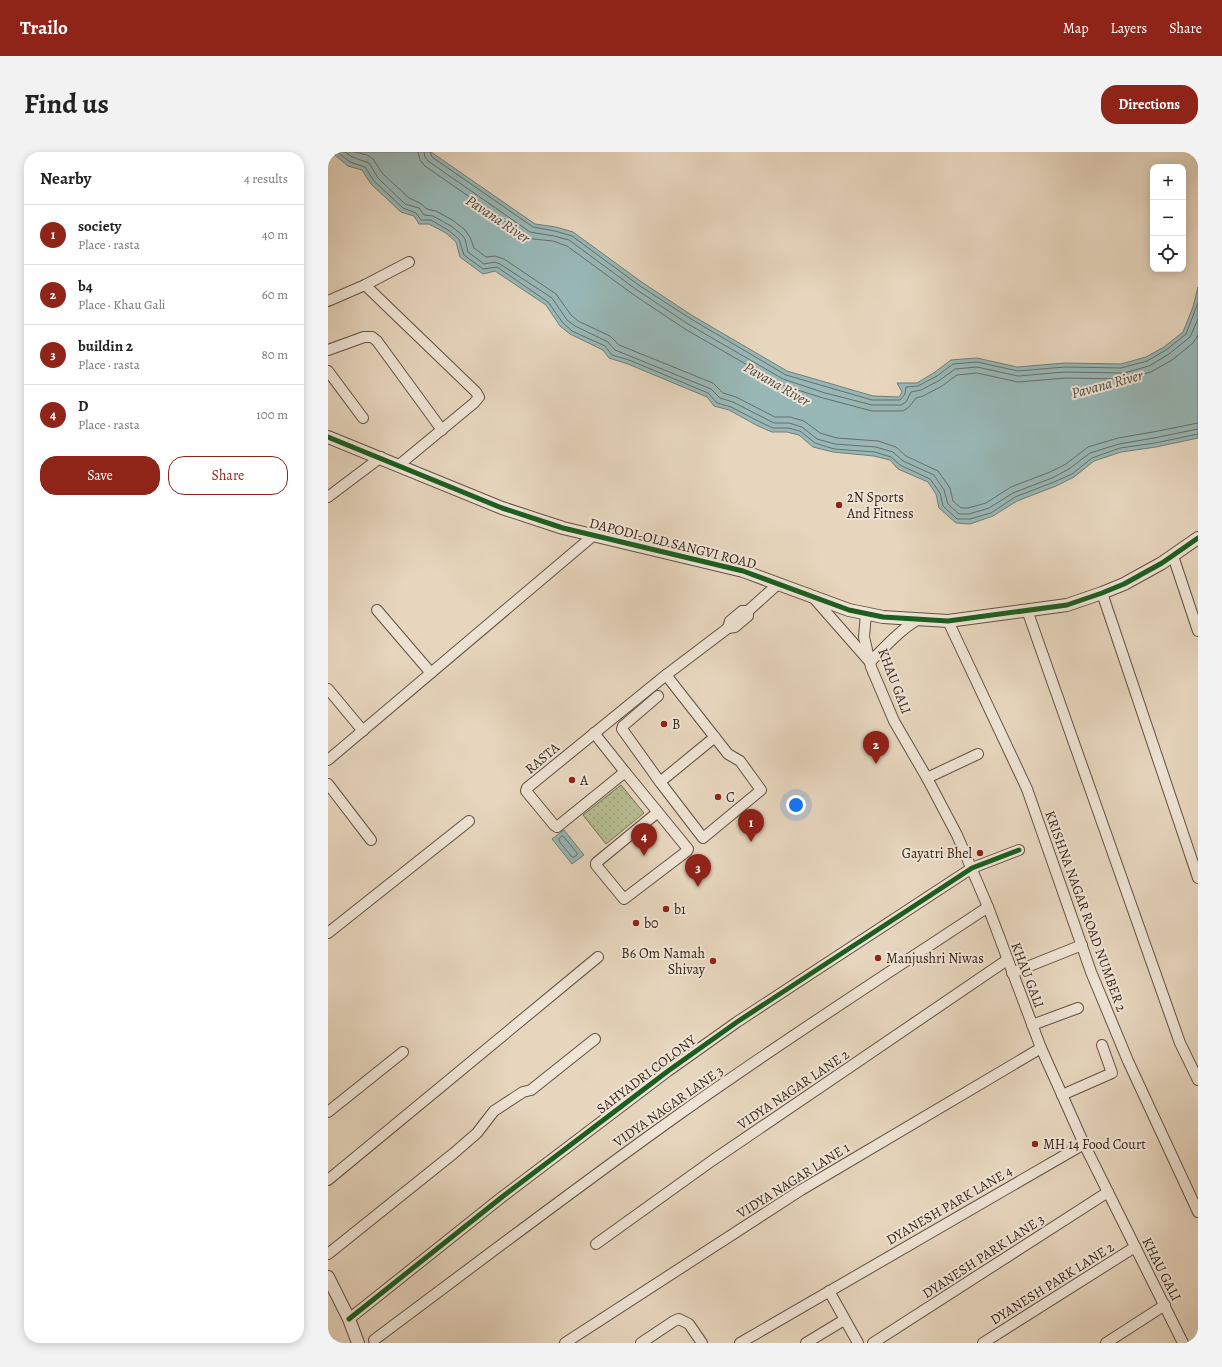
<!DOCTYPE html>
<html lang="en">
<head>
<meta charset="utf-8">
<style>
	body { margin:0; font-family:Alegreya,serif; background:#f2f2f2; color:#222 }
	.controls { position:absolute; right:12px; top:12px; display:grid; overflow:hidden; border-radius:8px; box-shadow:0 2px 10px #0003 }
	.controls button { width:36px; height:36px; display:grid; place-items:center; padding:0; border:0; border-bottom:1px solid #e0e0e0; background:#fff; color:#222; font:20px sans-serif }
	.you { position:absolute; left:468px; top:653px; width:14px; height:14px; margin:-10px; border:3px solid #fff; border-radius:50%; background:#1a73e8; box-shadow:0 0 0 6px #1a73e833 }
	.badge { display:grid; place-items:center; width:26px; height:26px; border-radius:50%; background:#8f2418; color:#fff; font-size:13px; font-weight:700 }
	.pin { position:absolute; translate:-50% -33px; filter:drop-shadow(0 1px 2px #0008) }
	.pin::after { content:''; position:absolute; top:21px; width:14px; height:12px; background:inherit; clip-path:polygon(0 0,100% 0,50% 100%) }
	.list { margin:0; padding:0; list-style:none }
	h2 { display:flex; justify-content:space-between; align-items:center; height:52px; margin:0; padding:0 16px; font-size:17px }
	h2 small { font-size:13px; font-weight:400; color:#767676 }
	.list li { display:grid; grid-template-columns:26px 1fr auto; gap:12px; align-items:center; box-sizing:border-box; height:60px; padding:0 16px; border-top:1px solid #e0e0e0 }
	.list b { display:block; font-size:15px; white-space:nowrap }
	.list p { margin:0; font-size:13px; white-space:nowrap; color:#767676 }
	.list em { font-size:13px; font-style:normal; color:#767676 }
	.actions { display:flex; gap:8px; padding:12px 16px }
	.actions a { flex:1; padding:9px 0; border:1px solid #8f2418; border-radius:16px; text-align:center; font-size:14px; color:#8f2418 }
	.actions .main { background:#8f2418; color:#fff }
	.icon { flex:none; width:22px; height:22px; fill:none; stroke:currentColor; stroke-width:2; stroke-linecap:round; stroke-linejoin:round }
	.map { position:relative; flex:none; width:870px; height:1191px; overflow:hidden; border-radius:16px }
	header { display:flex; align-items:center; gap:24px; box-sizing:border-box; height:56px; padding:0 20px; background:#8f2418; color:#fff }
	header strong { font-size:19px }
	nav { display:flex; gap:22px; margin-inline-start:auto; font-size:14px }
	.intro { display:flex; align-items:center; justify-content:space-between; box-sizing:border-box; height:96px; padding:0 24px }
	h1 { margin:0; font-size:28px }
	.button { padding:10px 18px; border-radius:16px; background:#8f2418; color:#fff; font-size:14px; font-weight:700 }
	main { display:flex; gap:24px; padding:0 24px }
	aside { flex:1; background:#fff; border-radius:16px; box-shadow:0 2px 10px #0003 }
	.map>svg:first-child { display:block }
</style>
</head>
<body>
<header>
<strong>Trailo</strong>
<nav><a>Map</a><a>Layers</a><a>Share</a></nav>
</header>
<div class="intro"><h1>Find us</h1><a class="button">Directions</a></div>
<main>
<aside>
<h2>Nearby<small>4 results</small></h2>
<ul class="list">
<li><span class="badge">1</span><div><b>society</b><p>Place · rasta</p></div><em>40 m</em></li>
<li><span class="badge">2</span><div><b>b4</b><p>Place · Khau Gali</p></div><em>60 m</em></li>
<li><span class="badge">3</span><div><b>buildin 2</b><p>Place · rasta</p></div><em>80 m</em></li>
<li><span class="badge">4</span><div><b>D</b><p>Place · rasta</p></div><em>100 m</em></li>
</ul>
<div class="actions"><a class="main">Save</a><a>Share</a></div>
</aside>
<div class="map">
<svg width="870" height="1191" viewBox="0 0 870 1191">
	<defs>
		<pattern id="grass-dots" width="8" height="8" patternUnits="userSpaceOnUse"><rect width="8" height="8" fill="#b6bd91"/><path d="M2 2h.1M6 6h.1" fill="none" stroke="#9da27c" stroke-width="1.8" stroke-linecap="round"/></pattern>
	</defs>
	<rect width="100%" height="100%" fill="#e7d6be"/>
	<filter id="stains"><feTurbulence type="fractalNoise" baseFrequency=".005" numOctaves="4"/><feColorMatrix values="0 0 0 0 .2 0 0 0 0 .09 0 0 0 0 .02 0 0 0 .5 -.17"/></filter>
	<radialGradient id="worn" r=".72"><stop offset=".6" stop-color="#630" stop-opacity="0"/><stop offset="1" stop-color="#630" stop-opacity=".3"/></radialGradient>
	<polygon fill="url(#grass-dots)" stroke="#767056" points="293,633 316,661 278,692 255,663"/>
	<g fill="#98b8b7" stroke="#717d78">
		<polygon points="0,0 103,0 207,72 228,75 245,80 315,131 365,164 459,219 545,244 571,245 574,240 569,231 589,231 607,220 623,208 649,206 689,215 737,211 793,212 818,205 836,195 855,180 865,155 870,135 870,286 828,295 793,300 766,309 746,325 728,334 689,349 665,364 642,372 628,371 611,356 608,342 600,330 570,317 562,308 546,304 505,300 485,295 471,283 459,280 444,280 430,274 401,258 386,254 379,245 300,212 281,206 275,198 242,182 232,174 218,153 167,119 155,122 132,105 128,90 118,81 101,72 91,72 86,64 73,60 43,32 34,18 20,14 7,3"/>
		<polygon points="236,678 256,703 244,712 224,687"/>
	</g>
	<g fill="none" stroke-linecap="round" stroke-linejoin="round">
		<g stroke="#686e68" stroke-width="1">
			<polyline points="9,0 22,10 37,15 46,29 75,56 88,61 93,68 103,68 120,78 131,87 136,103 155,117 169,115 220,150 235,171 244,179 277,194 284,203 301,208 380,241 389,251 403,255 432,270 445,276 460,276 472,279 487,291 506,297 547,300 563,305 572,313 602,327 612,341 615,354 629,367 642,367 663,361 687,345 726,330 744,322 764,306 792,296 827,291 870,282"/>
			<polyline points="17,0 24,5 41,11 50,26 77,52 91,56 96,63 105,64 123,74 134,83 137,87 140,100 156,112 167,110 172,112 224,146 239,168 247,174 280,190 287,198 383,237 392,246 405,250 446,271 461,271 474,275 489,287 507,292 548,295 565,300 575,309 606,323 616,338 620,352 631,362 641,362 661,356 685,341 724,326 741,317 762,301 791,292 826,286 870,277"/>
			<polyline points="27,0 39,3 45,7 55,22 81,46 92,51 99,57 108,59 126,69 137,78 142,85 146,96 158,105 167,104 176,107 228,142 243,163 250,169 282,184 291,193 385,231 395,241 408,245 447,265 462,265 476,269 492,281 509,286 550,289 568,295 578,304 610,319 622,336 625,349 633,356 640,356 658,351 683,335 722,320 738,312 760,295 790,286 825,280 870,271"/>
			<polyline points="90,0 92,8 97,14 199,85 205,87 225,89 239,94 306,143 357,177 454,233 495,246 544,259 575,259 581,255 588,246 595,244 614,234 629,223 649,221 690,230 738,226 796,227 823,220 844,208 865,191 870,183"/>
			<polyline points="96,0 97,5 100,9 202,80 226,84 241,88 309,138 360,172 455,227 497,241 544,253 573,253 578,250 583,240 593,238 612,228 627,217 649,215 690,224 737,220 796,221 821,214 841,202 862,185 870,167"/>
			<polyline points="102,0 104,5 205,75 227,79 244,84 312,134 363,167 458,223 544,248 572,248 577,242 578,235 590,234 609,224 625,212 649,210 690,219 737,215 793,216 819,209 838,198 858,182 870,151"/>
			<polygon points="234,684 236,685 249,701 249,703 246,705 244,705 231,689 231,687"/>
		</g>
		<g stroke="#635043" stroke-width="12">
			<g id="minor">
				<polyline points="37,133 148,240 151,245 146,251 71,313"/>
				<polyline points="0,149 37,133 81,110"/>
				<polyline points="0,198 36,185 44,185 49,189 114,278"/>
				<polyline points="0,219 35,266"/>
				<polyline points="0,345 53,305"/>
				<polyline points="845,404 870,479"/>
				<polyline points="774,441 870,726"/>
				<path d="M 484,444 L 542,510 C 557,495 571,479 589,468"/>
				<polyline points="49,458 103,521"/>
				<polyline points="699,458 852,891 870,928"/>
				<polygon points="414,459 420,459 420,464 407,475 400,476 402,469"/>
				<polyline points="420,459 450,432"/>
				<polyline points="538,461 536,485 543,515 566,569 599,626 629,683 660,755 713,896 731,936 756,992 855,1191"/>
				<polyline points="620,469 699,637 763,820 800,909 870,1060"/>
				<polyline points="0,537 35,579"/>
				<polyline points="330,544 295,574 294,577 332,630"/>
				<polyline points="266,581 297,620"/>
				<polyline points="387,585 332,630 375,686 433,638 412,609 400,602 338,523 400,476"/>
				<polyline points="0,608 266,383"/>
				<polyline points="599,626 650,602"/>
				<polyline points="0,632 43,688"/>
				<polyline points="330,660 268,711 268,713 296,747 359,699 360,697 297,620 229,675 226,673 198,639 199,636 338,523"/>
				<polyline points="0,781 141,669"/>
				<polyline points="684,821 754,793"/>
				<polyline points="704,873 750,856"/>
				<polyline points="734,943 784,921 774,893"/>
				<polyline points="0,960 75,900"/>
				<polyline points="0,1028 270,805"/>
				<polyline points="268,1092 385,1008 538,904 679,808"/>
				<polyline points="0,1102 126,1001 149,981 166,959 195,940 203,938 267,887"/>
				<polyline points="501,1139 530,1191"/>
				<polyline points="21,1167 174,1045 340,919 409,870 644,716 691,698"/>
				<path d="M 46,1188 C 148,1112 249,1035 353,961 C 453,890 557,823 660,755"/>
				<polyline points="237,1191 473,1038 713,896"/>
				<polyline points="313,1191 346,1169 351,1167 361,1172 374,1191"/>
				<polyline points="412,1191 756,992"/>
				<polyline points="478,1191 516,1168"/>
				<polyline points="545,1191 780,1040"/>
				<polyline points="655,1191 807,1095"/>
				<polyline points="778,1191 837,1153"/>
			</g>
		</g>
		<g stroke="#635043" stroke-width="14">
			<g id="tertiary">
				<polyline points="0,285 174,356 235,376 415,419 521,458 555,465 620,469 739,453 774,441 796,432 834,411 870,386"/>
				<polyline points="0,1125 21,1167 30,1191"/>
			</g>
		</g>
		<use href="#minor" stroke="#efe4d5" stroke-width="10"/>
		<use href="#tertiary" stroke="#efe4d5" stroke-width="12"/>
		<g stroke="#efe4d5" stroke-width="8">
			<g id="cycleway">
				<polyline points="0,285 174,356 235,376 415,419 521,458 555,465 620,469 739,453 774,441 796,432 834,411 870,386"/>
				<polyline points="21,1167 174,1045 340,919 409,870 644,716 691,698"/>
			</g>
		</g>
		<use href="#cycleway" stroke="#1b5e20" stroke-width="5"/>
	</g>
	<g fill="#8f2418" stroke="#efe4d5" stroke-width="1.5">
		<circle cx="511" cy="353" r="4"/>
		<circle cx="336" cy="572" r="4"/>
		<circle cx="244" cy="628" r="4"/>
		<circle cx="390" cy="645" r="4"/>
		<circle cx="652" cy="701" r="4"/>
		<circle cx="338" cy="757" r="4"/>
		<circle cx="308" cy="771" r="4"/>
		<circle cx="550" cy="806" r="4"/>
		<circle cx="385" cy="809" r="4"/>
		<circle cx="707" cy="992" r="4"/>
	</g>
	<g text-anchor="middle" stroke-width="4" stroke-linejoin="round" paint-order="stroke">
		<g font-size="14" fill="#37241a" stroke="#efe4d5" text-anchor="start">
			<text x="519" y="350">2N Sports<tspan x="519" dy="16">And Fitness</tspan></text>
			<text x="344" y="577">B</text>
			<text x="252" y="633">A</text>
			<text x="398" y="650">C</text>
			<text x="644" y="706" text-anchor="end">Gayatri Bhel</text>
			<text x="346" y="762">b1</text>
			<text x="316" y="776">b0</text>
			<text x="377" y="806" text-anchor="end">B6 Om Namah<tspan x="377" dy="16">Shivay</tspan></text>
			<text x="558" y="811">Manjushri Niwas</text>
			<text x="715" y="997">MH 14 Food Court</text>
		</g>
		<g font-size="14" fill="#37241a" stroke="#efe4d5">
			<text transform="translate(345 391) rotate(14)" y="5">DAPODI-OLD SANGVI ROAD</text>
			<text transform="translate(567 529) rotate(69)" y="5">KHAU GALI</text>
			<text transform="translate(214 606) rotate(-40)" y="5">RASTA</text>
			<text transform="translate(758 759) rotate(70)" y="5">KRISHNA NAGAR ROAD NUMBER 2</text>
			<text transform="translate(700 823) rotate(69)" y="5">KHAU GALI</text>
			<text transform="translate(318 922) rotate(-37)" y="5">SAHYADRI COLONY</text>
			<text transform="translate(465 937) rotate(-34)" y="5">VIDYA NAGAR LANE 2</text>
			<text transform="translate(340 954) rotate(-35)" y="5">VIDYA NAGAR LANE 3</text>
			<text transform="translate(465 1028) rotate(-32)" y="5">VIDYA NAGAR LANE 1</text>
			<text transform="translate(621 1053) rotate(-30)" y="5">DYANESH PARK LANE 4</text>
			<text transform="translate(655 1104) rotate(-33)" y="5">DYANESH PARK LANE 3</text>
			<text transform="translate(834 1117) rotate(63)" y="5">KHAU GALI</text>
			<text transform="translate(724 1131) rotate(-32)" y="5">DYANESH PARK LANE 2</text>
		</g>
		<g font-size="15" font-style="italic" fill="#4f4941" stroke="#efe4d5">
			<text transform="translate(170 67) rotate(34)" y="5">Pavana River</text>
			<text transform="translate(449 232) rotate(30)" y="5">Pavana River</text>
			<text transform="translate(779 232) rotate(-15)" y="5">Pavana River</text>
		</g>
	</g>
	<rect width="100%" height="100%" filter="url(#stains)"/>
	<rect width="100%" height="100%" fill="url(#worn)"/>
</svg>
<div class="controls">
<button>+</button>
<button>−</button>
<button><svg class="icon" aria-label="locate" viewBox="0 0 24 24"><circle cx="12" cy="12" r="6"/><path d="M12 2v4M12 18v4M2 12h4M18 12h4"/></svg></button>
</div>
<div class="you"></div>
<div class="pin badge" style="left:423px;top:690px">1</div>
<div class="pin badge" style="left:548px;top:612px">2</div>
<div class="pin badge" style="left:370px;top:735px">3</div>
<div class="pin badge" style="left:316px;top:704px">4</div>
</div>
</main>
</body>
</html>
